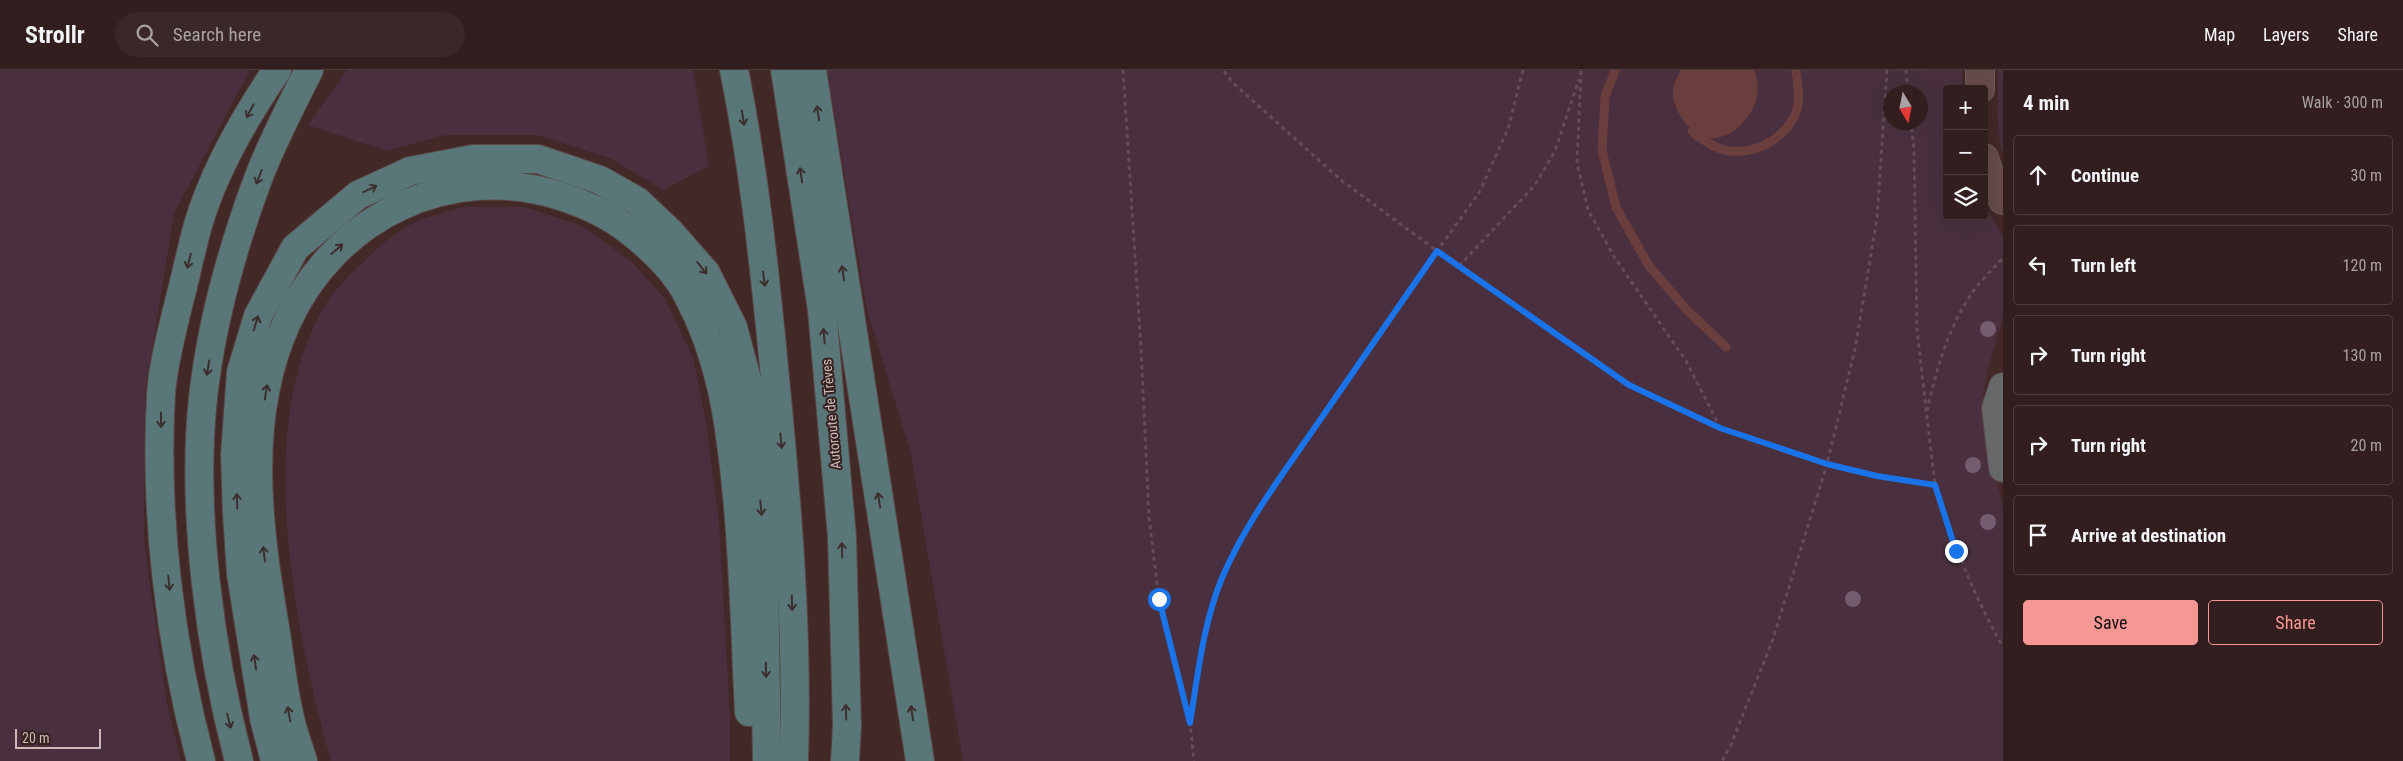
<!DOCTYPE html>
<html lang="en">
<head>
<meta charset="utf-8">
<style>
	body { margin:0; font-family:"Roboto Condensed",sans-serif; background:#3a2727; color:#f1f3f6 }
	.controls { position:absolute; right:15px; top:15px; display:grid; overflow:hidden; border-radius:5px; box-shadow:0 5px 20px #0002 }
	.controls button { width:45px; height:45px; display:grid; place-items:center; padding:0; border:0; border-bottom:1px solid #4d3c3c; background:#321e1e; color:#f1f3f6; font:25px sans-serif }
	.compass { position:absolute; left:1883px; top:15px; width:45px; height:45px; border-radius:50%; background:#321e1e; box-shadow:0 5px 20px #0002; rotate:170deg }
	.scale { position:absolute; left:15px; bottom:12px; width:86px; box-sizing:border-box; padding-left:5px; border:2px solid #ccbab9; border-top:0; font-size:14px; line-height:18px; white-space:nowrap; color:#ccbab9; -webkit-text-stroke:4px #382121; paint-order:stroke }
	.stop { position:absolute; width:15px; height:15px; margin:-11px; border:4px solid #1a73e8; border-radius:50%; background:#fff }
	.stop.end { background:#1a73e8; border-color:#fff; box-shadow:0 1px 5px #0008 }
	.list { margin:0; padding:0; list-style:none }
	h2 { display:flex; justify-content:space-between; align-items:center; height:65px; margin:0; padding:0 20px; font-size:21px }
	h2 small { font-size:16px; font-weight:400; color:#a8a2a4 }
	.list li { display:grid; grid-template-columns:32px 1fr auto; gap:15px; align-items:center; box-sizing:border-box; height:80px; margin:0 10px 10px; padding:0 10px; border:1px solid #4d3c3c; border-radius:5px }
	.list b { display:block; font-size:19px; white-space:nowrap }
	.list em { font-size:16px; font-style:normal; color:#a8a2a4 }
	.actions { display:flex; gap:10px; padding:15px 20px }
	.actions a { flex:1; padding:11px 0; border:1px solid #f79794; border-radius:5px; text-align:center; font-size:18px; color:#f79794 }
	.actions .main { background:#f79794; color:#111 }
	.icon { flex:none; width:28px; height:28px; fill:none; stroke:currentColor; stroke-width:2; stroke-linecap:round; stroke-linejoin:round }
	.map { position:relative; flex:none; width:2003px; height:691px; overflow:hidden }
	header { display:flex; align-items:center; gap:30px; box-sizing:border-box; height:70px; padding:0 25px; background:#321e1e; border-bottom:1px solid #4d3c3c }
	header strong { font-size:24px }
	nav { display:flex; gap:28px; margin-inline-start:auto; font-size:18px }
	.search { width:350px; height:45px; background:#3a2727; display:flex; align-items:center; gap:12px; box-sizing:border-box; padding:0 18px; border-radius:28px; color:#a8a2a4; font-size:19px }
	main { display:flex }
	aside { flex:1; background:#321e1e }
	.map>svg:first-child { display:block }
</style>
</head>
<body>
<header>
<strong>Strollr</strong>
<div class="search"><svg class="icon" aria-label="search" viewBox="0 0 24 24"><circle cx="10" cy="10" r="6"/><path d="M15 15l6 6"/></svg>Search here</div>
<nav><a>Map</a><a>Layers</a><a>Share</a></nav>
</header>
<main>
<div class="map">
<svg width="2003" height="691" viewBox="0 0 2003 691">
	<rect width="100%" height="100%" fill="#432828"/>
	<g fill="#4a303e" fill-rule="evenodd">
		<polygon points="0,0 250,0 174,143 145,322 144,473 167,634 181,691 0,691"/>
		<polygon points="347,0 693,0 709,96 663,120 612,89 537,65 444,65 387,81 308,55"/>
		<path d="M 827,0 L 1962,0 L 1962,19 L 1947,19 L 1947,146 L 1984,146 L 1984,135 L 2003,166 L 2003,247 L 1987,301 L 1981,338 L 1986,368 L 2003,437 L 2003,691 L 963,691 L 911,384 L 867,240 ZM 1890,22 L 1920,22 L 1920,52 L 1890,52 Z"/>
		<path d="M 1998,0 L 2003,0 L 2003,86 C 1995,57 1999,29 1998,0 Z"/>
		<path d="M 463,137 L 525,137 L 582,156 L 632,192 L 665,229 L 693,287 L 706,353 L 719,452 L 730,647 L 730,691 L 331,691 C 296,565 253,359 323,239 C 332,222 348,207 362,193 C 375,180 398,160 416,152 C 431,146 447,142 463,137 Z"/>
	</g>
	<path fill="#6b3e3e" d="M 1681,0 L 1754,0 C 1767,26 1745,64 1716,68 C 1693,71 1673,42 1673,22 C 1673,15 1678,6 1681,0 Z"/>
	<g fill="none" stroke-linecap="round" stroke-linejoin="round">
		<g stroke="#6b3e3e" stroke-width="9">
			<polyline points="1615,0 1605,27 1602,80 1616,137 1649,196 1687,240 1726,277"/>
			<path d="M 1692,61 C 1695,66 1701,69 1707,72 C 1736,92 1776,78 1793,49 C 1802,34 1798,16 1796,0"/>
		</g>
		<g stroke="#6d5857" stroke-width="30">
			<g id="secondary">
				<polyline points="1980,19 1980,0"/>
				<polyline points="1984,88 1989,103 2003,130"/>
			</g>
		</g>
		<g stroke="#5a4444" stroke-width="30">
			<polyline id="trunk" points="2003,317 1996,338 2003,398"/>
		</g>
		<g stroke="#5a4444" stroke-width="30">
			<g id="motorway">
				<path d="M 734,0 C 755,104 766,212 776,318 C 788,442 798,566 794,691"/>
				<polyline points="785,0 822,240 842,467 847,656 845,691"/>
				<polyline points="812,0 920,691"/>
				<path d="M 201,691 C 170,575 154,445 161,324 C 163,294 172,261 179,232 C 186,206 191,180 198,155 C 214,100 245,47 277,0"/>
				<path d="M 239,691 C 210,581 191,442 203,328 C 211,255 232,179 258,109 C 272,72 291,36 309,0"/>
				<polyline points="275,691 264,648 241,504 237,444 235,385 241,302 258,246 295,178 358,125 410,101 473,89 538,89 600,110 637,131 670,162 706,203 733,257 750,321 763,450 767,691"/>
				<path d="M 303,691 C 299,678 294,665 291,652 C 283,621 280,588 275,557 C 258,457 243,348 287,252 C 335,147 449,91 560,126 C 587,135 610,145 632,163 C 652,179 675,201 687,224 C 720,285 729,347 736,416 C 744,491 745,567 749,642"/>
			</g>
		</g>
		<g stroke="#644d57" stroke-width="3" stroke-dasharray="4 4" stroke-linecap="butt">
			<polyline points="1123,0 1141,278 1149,448 1159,529 1190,653 1194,691"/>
			<polyline points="1523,0 1508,59 1479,123 1437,181 1629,315 1720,357 1686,291 1615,188 1588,140 1577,93 1581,0"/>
			<polyline points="1887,0 1877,148 1855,279 1827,394 1877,406 1935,415 1917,261 1914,79 1911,52"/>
			<polyline points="1906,0 1908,22"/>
			<polyline points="1459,196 1535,115 1555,81 1579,9"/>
			<path d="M 1927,341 C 1936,301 1947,261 1970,226 C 1979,212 1992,200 2003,188"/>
			<polyline points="1720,357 1827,394 1773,569 1730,677 1722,691"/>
			<path d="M 1935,415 C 1954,475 1972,522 2003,577"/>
			<path d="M 1190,653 C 1198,604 1203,554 1222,508 C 1244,456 1279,409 1311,363 C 1353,302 1395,242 1437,181 L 1341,110 L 1233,13 L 1223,0"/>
		</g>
		<use href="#secondary" stroke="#654b4a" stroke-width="28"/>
		<use href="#trunk" stroke="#666869" stroke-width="28"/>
		<use href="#motorway" stroke="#597778" stroke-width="28"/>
	</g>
	<g fill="#755c71">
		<circle cx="1988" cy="259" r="8"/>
		<circle cx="1973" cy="395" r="8"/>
		<circle cx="1988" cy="452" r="8"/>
		<circle cx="1853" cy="529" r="8"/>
	</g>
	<defs><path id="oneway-shaft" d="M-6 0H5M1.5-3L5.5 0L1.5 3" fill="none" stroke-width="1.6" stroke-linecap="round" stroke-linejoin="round" transform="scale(1.25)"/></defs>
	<g stroke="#3d2e2e">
		<use href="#oneway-shaft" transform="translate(250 41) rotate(118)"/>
		<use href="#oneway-shaft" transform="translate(818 43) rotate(-99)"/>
		<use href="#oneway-shaft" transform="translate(743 48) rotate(81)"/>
		<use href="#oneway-shaft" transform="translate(801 105) rotate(-99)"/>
		<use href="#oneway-shaft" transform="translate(259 107) rotate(111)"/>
		<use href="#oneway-shaft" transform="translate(370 119) rotate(-25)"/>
		<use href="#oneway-shaft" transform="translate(337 179) rotate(-41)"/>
		<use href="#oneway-shaft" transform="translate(189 191) rotate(104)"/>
		<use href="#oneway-shaft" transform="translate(702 198) rotate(51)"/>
		<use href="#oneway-shaft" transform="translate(843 203) rotate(-99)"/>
		<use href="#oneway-shaft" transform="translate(764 209) rotate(83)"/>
		<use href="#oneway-shaft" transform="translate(256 253) rotate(-73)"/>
		<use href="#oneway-shaft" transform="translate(824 266) rotate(-95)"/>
		<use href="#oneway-shaft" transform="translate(208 298) rotate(99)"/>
		<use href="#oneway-shaft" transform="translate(266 322) rotate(-81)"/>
		<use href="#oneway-shaft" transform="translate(161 350) rotate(90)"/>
		<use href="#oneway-shaft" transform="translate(781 371) rotate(85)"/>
		<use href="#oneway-shaft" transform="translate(879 430) rotate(-99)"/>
		<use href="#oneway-shaft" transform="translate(237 431) rotate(-92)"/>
		<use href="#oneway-shaft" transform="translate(761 438) rotate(84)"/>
		<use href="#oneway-shaft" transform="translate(842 480) rotate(-92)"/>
		<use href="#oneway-shaft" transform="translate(264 484) rotate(-97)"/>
		<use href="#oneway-shaft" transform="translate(169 513) rotate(84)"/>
		<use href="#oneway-shaft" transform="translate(792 533) rotate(89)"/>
		<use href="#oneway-shaft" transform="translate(255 592) rotate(-99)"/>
		<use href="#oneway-shaft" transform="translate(766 600) rotate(89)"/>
		<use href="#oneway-shaft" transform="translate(846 642) rotate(-92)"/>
		<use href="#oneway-shaft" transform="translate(912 643) rotate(-99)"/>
		<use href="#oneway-shaft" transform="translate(289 644) rotate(-100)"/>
		<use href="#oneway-shaft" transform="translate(229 651) rotate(76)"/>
	</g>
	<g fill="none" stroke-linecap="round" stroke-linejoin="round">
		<path stroke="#1a73e8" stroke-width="6" d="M 1159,529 L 1190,653 C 1198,604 1203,554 1222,508 C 1244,456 1279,409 1311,363 C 1353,302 1395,242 1437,181 L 1629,315 L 1720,358 L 1827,394 L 1877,406 L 1935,415 L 1956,481"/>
	</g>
	<g text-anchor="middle" stroke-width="4" stroke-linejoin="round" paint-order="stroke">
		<g font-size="14" fill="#ccbab9" stroke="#382121">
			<text transform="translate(831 344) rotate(-95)" y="5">Autoroute de Trèves</text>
		</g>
	</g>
</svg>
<div class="controls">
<button>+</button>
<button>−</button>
<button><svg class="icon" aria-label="layers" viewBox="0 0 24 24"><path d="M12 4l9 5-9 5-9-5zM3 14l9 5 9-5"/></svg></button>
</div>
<svg class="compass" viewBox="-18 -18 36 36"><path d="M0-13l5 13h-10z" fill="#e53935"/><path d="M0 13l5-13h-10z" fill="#a8a2a4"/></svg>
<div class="scale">20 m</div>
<div class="stop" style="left:1159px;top:529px"></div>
<div class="stop end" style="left:1956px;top:481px"></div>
</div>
<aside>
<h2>4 min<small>Walk · 300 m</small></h2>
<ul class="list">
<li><svg class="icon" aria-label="ahead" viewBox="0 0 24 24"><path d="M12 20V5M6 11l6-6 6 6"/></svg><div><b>Continue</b></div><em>30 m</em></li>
<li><svg class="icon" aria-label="left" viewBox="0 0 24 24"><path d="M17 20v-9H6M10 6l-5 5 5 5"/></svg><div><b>Turn left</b></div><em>120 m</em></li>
<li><svg class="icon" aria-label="right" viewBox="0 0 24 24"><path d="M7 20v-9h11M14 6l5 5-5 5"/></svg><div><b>Turn right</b></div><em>130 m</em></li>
<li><svg class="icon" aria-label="right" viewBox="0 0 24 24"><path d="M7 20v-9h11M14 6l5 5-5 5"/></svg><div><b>Turn right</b></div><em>20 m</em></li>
<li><svg class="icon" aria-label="arrive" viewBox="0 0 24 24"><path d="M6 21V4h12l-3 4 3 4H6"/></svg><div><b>Arrive at destination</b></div></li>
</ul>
<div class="actions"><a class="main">Save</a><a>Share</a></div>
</aside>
</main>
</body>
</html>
